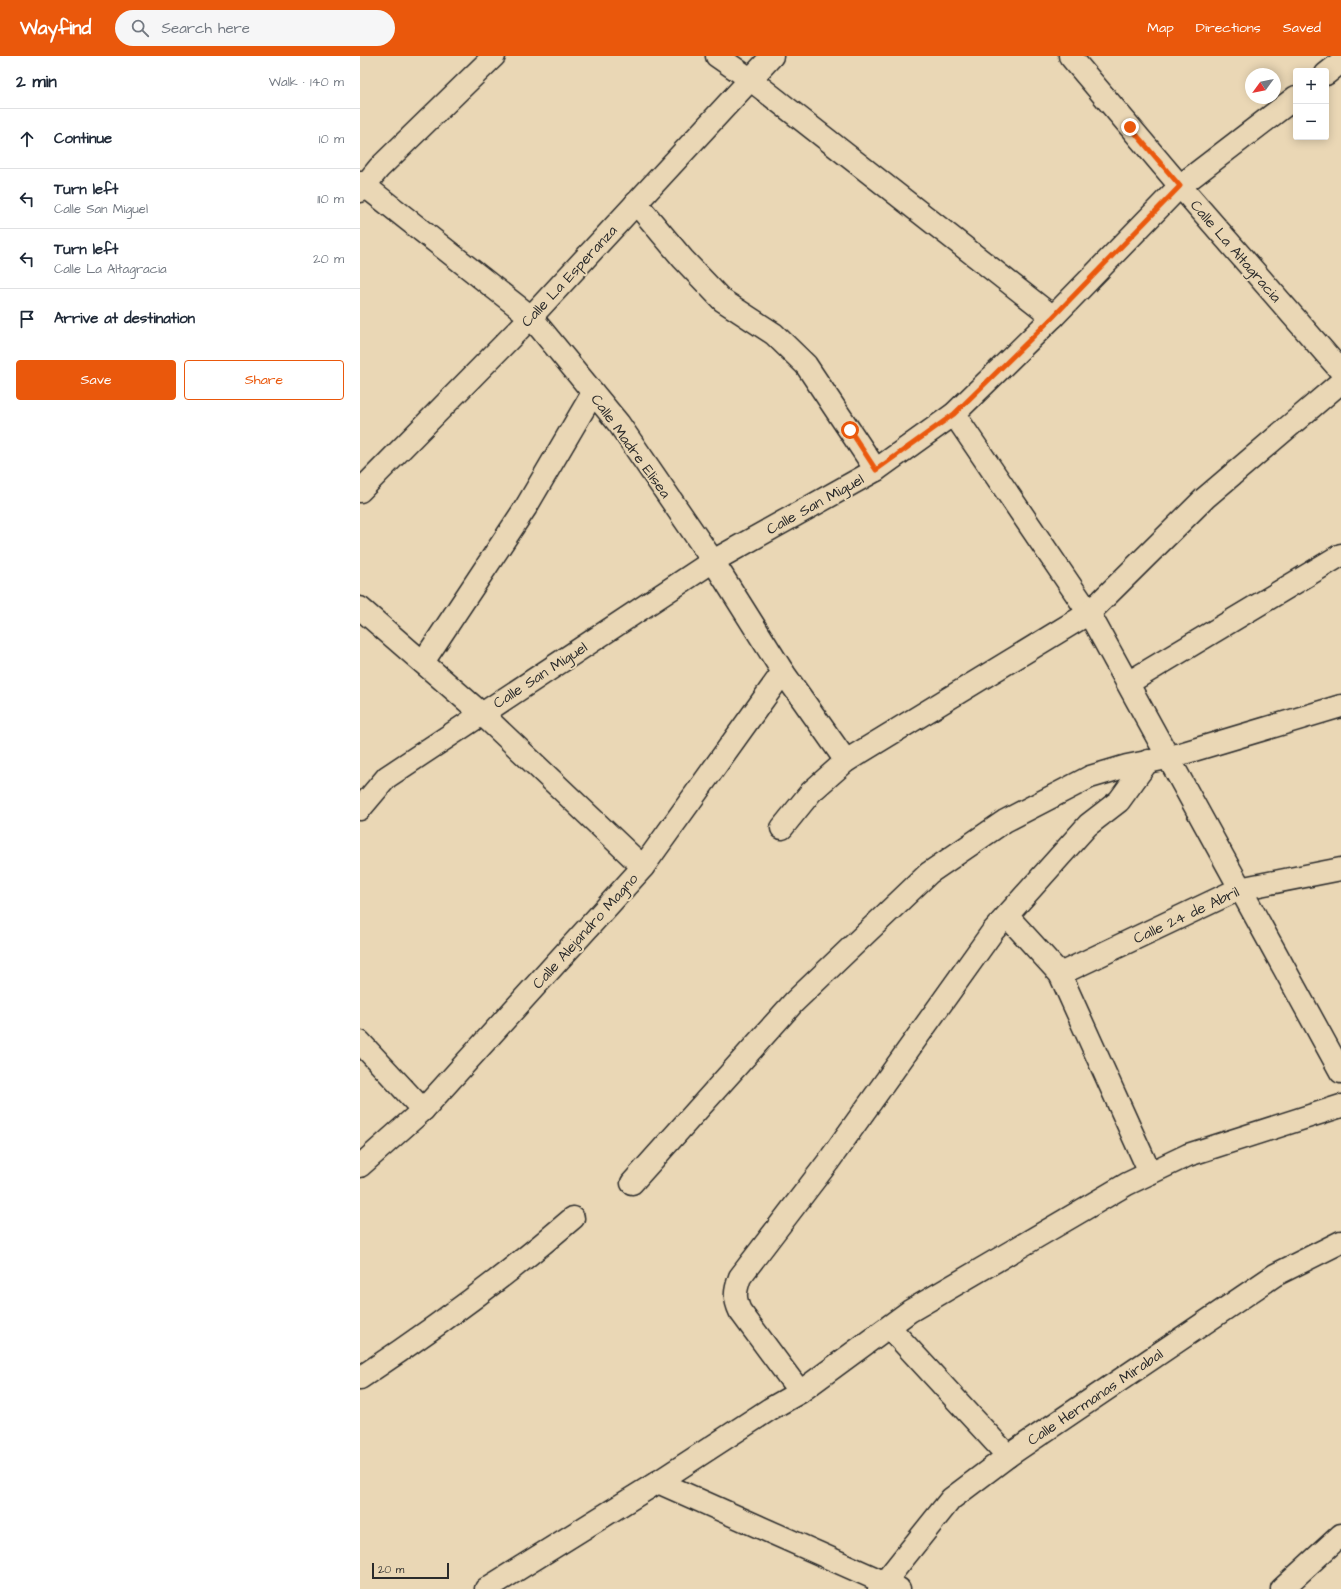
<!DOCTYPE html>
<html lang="en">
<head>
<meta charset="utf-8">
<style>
	body { margin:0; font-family:"Architects Daughter",sans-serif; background:#f6f6f7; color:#1f2937 }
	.controls { position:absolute; right:12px; top:12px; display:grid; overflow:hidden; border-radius:4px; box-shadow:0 2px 10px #0003 }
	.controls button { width:36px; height:36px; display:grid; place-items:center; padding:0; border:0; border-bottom:1px solid #e0e1e3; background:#fff; color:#1f2937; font:20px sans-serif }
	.compass { position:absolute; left:885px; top:12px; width:36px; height:36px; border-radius:50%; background:#fff; box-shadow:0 2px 10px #0003; rotate:237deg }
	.scale { position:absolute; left:12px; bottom:10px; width:77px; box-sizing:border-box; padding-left:4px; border:2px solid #2b2b2b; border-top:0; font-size:11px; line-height:14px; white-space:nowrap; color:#2b2b2b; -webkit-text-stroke:3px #ead7b5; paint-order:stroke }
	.stop { position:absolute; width:12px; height:12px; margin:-9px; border:3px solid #ea580c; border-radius:50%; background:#fff }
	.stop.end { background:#ea580c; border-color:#fff; box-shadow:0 1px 4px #0008 }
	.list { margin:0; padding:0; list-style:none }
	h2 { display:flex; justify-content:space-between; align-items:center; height:52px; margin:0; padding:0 16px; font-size:17px }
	h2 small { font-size:13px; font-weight:400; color:#747a83 }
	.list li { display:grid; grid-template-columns:26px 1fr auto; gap:12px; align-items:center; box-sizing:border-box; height:60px; padding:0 16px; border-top:1px solid #e0e1e3 }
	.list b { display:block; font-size:15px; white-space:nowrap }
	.list p { margin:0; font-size:13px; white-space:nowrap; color:#747a83 }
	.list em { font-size:13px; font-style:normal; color:#747a83 }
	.actions { display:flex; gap:8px; padding:12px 16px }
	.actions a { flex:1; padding:9px 0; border:1px solid #ea580c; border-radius:4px; text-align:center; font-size:14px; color:#ea580c }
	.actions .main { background:#ea580c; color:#fff }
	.icon { flex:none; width:22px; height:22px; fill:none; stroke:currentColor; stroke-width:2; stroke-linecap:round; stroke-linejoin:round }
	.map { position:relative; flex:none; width:981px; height:1533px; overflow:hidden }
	header { display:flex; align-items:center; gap:24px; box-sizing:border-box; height:56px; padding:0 20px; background:#ea580c; color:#fff }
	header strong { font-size:19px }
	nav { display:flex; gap:22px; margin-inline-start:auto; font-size:14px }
	.search { width:280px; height:36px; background:#f6f6f7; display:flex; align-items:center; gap:10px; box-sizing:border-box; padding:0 14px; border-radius:22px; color:#747a83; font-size:15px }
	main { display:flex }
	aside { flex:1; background:#fff }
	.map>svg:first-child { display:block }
</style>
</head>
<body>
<header>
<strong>Wayfind</strong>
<div class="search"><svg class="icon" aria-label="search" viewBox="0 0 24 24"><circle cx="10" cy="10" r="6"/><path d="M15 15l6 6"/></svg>Search here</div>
<nav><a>Map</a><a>Directions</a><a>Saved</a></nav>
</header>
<main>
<aside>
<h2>2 min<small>Walk · 140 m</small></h2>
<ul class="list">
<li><svg class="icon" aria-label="ahead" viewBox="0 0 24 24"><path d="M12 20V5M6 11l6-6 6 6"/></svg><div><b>Continue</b></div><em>10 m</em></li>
<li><svg class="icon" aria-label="left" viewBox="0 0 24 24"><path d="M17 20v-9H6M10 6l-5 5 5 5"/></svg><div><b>Turn left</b><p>Calle San Miguel</p></div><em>110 m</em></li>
<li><svg class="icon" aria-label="left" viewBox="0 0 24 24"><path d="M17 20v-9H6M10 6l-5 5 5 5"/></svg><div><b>Turn left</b><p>Calle La Altagracia</p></div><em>20 m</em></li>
<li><svg class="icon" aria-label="arrive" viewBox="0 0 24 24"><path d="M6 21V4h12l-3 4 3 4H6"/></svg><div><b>Arrive at destination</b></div></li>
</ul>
<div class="actions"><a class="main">Save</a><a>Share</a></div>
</aside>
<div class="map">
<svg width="981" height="1533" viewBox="0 0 981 1533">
	<rect width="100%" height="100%" fill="#ead7b5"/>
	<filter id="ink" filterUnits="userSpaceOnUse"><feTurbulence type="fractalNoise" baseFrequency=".025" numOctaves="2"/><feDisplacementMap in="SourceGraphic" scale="8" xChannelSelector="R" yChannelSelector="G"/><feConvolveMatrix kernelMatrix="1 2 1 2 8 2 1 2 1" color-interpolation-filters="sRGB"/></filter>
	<g filter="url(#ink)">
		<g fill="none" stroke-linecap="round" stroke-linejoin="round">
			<g stroke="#2b2b2b" stroke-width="25">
				<g id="minor">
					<polyline points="357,0 390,23 693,261"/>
					<polyline points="710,0 820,130 981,315"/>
					<polyline points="966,18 981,6"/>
					<polyline points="0,126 171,261 259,368 353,505 423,616 486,705"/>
					<polyline points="0,135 19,112 134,0"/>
					<polyline points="276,147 323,203 362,244 414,278 446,309 516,414"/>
					<polyline points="594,358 729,557 981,1016"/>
					<polyline points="0,435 171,261 412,0"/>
					<polyline points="0,552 122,658 283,811"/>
					<polyline points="63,606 166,451 233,337"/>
					<polyline points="768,627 981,499"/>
					<polyline points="0,753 27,721 122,658 353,505 516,414 594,358 693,261 820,130 936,41"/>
					<polyline points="422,772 451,736 486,705 729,557 845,442 981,326"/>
					<polyline points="647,860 700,918 790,1117"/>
					<polyline points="700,918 879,833 981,813"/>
					<polyline points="0,986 63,1054"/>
					<polyline points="0,1110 63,1054 283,811 423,616"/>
					<polyline points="272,1127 434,946 569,817 645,765 730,721 767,710 807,702 981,650"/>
					<polyline points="529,1271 648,1400"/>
					<path d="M 0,1322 C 74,1273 146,1220 213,1162"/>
					<path d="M 440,1336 L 380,1255 C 374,1242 375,1235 380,1221 L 468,1106 L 633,875 L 728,769 L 759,745 L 788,705"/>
					<polyline points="298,1426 539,1533"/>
					<polyline points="126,1533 298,1426 410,1353 440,1336 550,1255 767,1128 828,1099 981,1050"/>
					<polyline points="519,1533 591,1443 648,1400 915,1219 981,1186"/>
					<polyline points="922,1533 981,1479"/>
				</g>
			</g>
			<use href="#minor" stroke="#ead7b5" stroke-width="22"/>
		</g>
	</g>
	<g fill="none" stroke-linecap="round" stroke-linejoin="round" filter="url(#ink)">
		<polyline stroke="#ea580c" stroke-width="5" points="490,374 516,414 594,358 693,261 820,130 770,71"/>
	</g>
	<g text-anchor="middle" stroke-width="4" stroke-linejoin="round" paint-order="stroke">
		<g font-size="15" fill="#2b2b2b" stroke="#ead7b5">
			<text transform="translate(876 195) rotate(49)" y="5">Calle La Altagracia</text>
			<text transform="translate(209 220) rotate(-47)" y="5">Calle La Esperanza</text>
			<text transform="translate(271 390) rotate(54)" y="5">Calle Madre Elisea</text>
			<text transform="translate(455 448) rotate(-29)" y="5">Calle San Miguel</text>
			<text transform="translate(180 619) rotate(-33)" y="5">Calle San Miguel</text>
			<text transform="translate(826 859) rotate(-25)" y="5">Calle 24 de Abril</text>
			<text transform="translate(225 875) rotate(-48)" y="5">Calle Alejandro Magno</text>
			<text transform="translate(735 1341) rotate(-34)" y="5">Calle Hermanas Mirabal</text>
		</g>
	</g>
</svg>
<div class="controls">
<button>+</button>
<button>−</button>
</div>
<svg class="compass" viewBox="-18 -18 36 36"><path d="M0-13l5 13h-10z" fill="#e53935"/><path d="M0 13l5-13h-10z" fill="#747a83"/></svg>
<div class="scale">20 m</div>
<div class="stop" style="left:490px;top:374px"></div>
<div class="stop end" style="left:770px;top:71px"></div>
</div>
</main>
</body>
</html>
